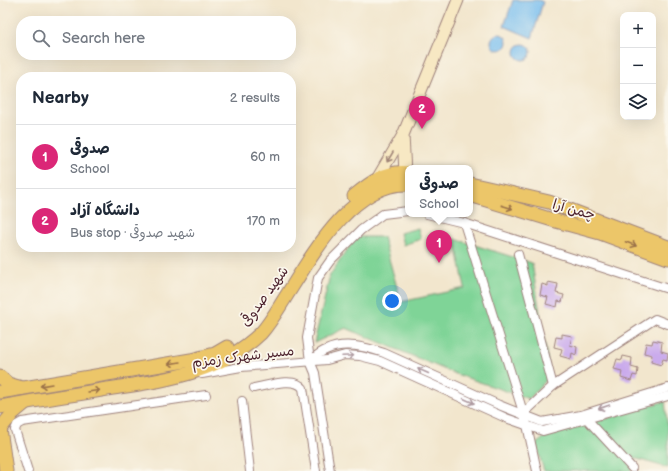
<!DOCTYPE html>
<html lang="en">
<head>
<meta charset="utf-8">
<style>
	body { margin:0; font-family:"Balsamiq Sans","Playpen Sans Arabic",sans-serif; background:#f2f2f3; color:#1f2937 }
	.controls { position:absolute; right:12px; top:12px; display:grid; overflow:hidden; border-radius:8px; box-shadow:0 4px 16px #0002 }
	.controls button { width:36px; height:36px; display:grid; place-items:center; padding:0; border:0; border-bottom:1px solid #e0e1e3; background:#fff; color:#1f2937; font:20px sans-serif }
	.you { position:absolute; left:392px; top:301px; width:14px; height:14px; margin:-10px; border:3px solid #fff; border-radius:50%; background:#1a73e8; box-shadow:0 0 0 6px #1a73e833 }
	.badge { display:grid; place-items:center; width:26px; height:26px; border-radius:50%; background:#db2777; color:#fff; font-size:13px; font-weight:700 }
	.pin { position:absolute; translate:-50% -33px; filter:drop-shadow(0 1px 2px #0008) }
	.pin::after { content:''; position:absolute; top:21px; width:14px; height:12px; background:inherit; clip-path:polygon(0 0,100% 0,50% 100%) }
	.popup { position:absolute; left:405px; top:165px; width:68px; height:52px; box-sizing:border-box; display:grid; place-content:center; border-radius:8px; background:#fff; filter:drop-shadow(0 1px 3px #0005); font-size:13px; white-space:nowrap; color:#747a83 }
	.popup b { font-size:15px; color:#1f2937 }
	.popup::after { content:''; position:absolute; left:50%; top:100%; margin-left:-8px; border:8px solid transparent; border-top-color:#fff }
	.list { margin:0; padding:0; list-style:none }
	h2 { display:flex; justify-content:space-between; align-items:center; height:52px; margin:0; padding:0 16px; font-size:17px }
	h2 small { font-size:13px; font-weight:400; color:#747a83 }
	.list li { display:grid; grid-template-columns:26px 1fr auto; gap:12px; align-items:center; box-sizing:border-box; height:64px; padding:0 16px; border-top:1px solid #e0e1e3 }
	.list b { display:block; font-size:15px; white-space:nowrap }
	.list p { margin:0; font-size:13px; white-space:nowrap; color:#747a83 }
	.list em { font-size:13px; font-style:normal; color:#747a83 }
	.icon { flex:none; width:22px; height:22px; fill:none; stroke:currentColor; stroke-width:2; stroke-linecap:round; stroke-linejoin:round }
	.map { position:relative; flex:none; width:668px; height:471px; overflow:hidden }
	.search { position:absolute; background:#fff; box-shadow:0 4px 16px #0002; left:16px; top:16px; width:280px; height:44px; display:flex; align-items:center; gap:10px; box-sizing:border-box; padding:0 14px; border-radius:16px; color:#747a83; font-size:15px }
	.panel { position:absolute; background:#fff; box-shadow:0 4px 16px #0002; left:16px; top:72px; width:280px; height:180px; border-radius:16px }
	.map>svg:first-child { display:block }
</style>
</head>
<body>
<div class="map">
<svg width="668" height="471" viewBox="0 0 668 471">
	<rect width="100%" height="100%" fill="#fbf7ec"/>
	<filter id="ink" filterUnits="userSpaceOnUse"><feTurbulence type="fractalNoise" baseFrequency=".025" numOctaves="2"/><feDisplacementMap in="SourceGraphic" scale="8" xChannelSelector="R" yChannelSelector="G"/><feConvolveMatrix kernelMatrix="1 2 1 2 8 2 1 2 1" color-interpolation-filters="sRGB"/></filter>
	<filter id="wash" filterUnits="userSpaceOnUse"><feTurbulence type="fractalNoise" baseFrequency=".012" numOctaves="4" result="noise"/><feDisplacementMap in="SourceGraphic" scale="16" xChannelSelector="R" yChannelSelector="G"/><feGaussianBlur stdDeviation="0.9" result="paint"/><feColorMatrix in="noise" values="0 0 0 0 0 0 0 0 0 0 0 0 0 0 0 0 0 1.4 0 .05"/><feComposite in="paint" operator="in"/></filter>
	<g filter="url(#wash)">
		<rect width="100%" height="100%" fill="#f2e6cd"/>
		<g fill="#7fd497" stroke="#647a61">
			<polygon points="418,228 421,239 403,245 400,233"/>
			<polygon points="356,237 383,237 401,302 465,288 455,239 532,263 550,376 529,399 453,373 346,328 314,343 330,275"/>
			<polygon points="665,401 668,431 668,468 634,458 631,471 544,471 536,444 545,437"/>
		</g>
		<g fill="#77bdee" stroke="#606e8c">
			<polygon points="513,0 539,0 543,2 532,38 504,26"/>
			<circle cx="499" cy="42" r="8"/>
			<circle cx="523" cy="52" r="8"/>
		</g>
		<g id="blocks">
			<g fill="#caabec">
				<polygon points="548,282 558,284 556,293 564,295 562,302 558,301 557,307 546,304 548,297 540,295 542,284 548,286"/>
				<polygon points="562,334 572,336 570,345 577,347 576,355 572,353 571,359 560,356 562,349 554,347 556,337 562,338"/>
				<polygon points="653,340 662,342 661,351 668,353 667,360 663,359 661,365 651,362 652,355 644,353 646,343 652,344"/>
				<polygon points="623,356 632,358 631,367 638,369 637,376 633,375 631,381 621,378 622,371 614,369 617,359 622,360"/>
			</g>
		</g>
	</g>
	<g filter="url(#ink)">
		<use href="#blocks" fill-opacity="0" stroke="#9e827c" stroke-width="1"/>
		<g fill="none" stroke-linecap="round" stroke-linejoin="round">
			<g stroke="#9e827c" stroke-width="10">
				<g id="street">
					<polyline points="427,214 464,223 668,289"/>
					<polyline points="464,223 527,425 537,471"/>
					<polyline points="518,254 553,386"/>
					<path d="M 310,361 C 315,357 320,352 326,350 C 344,341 366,347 384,353 L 499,405 L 542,422 L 581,415 L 668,388"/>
					<polyline points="202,374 241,367 327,360 345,355 360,356 380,361 506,418 543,431 668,396"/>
					<path d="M 254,388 C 267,386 294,376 303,388 L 316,471"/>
					<polyline points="242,401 250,471"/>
					<polyline points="523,414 553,386 655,319 668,324"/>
					<polyline points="585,417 632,468"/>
					<polyline points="28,471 15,430 17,425 22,422 206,395"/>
					<polyline points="330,471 315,373 310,361 307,338 318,278 330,261 361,230 383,214 408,211"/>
				</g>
			</g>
			<g stroke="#9e827c" stroke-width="13">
				<g id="secondary">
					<polyline points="403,135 405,173"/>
					<polyline points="377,179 403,135 458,0"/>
				</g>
			</g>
			<g stroke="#9e827c" stroke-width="15">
				<g id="primary">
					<polyline points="470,184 549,202 668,247"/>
					<polyline points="470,195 556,221 600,233 668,258"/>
					<path d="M 354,196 C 370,183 387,170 408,173"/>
					<polyline points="0,377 8,384 22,388"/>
					<polyline points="0,392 191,360 215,354 227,347"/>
					<path d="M 0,407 C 36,400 72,395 107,389 C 164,380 217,375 261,333 C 270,323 278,309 285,298 C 311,257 352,182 408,184"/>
					<polyline points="0,429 6,471"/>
					<polyline points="0,429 13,413 25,403"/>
				</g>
			</g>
			<use href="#street" stroke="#fff" stroke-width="8"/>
			<use href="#secondary" stroke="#f7e8c3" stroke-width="11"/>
			<use href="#primary" stroke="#ecc669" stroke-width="13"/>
		</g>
		<defs><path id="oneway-shaft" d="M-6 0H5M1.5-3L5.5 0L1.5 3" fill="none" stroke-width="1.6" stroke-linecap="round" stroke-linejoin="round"/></defs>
		<use stroke="#a08477" href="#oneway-shaft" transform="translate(390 157) rotate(121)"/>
		<g stroke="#9b724a">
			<use href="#oneway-shaft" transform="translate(507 207) rotate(18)"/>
			<use href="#oneway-shaft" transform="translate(631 244) rotate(21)"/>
			<use href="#oneway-shaft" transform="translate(174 363) rotate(170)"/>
			<use href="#oneway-shaft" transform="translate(46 385) rotate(170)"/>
			<use href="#oneway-shaft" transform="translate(94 391) rotate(-9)"/>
		</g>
		<g stroke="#ae9aa0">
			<use href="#oneway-shaft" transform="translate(348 356) rotate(-3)"/>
			<use href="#oneway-shaft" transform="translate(423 371) rotate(-156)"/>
			<use href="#oneway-shaft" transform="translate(469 401) rotate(24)"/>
			<use href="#oneway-shaft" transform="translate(604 407) rotate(161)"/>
		</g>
	</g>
	<g text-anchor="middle" stroke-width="3.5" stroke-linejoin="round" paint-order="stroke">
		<g font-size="14" fill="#4a1f2b" stroke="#fbf7ec">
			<text transform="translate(574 209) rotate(15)" y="5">چمن آرا</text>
			<text transform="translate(264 296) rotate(-54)" y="5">شهید صدوقی</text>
			<text transform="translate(243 356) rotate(-7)" y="5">مسیر شهرک زمزم</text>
		</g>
	</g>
</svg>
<div class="controls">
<button>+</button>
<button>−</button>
<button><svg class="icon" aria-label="layers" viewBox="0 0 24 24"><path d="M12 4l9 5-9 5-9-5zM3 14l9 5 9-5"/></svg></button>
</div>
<div class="you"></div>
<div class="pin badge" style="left:439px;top:263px">1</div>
<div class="popup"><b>صدوقی</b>School</div>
<div class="pin badge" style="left:422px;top:129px">2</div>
<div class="search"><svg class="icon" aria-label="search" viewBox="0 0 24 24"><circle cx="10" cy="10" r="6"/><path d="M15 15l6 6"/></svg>Search here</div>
<section class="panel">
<h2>Nearby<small>2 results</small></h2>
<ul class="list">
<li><span class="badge">1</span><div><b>صدوقی</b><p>School</p></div><em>60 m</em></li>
<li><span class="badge">2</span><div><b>دانشگاه آزاد</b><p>Bus stop · شهید صدوقی</p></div><em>170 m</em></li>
</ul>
</section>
</div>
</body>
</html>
